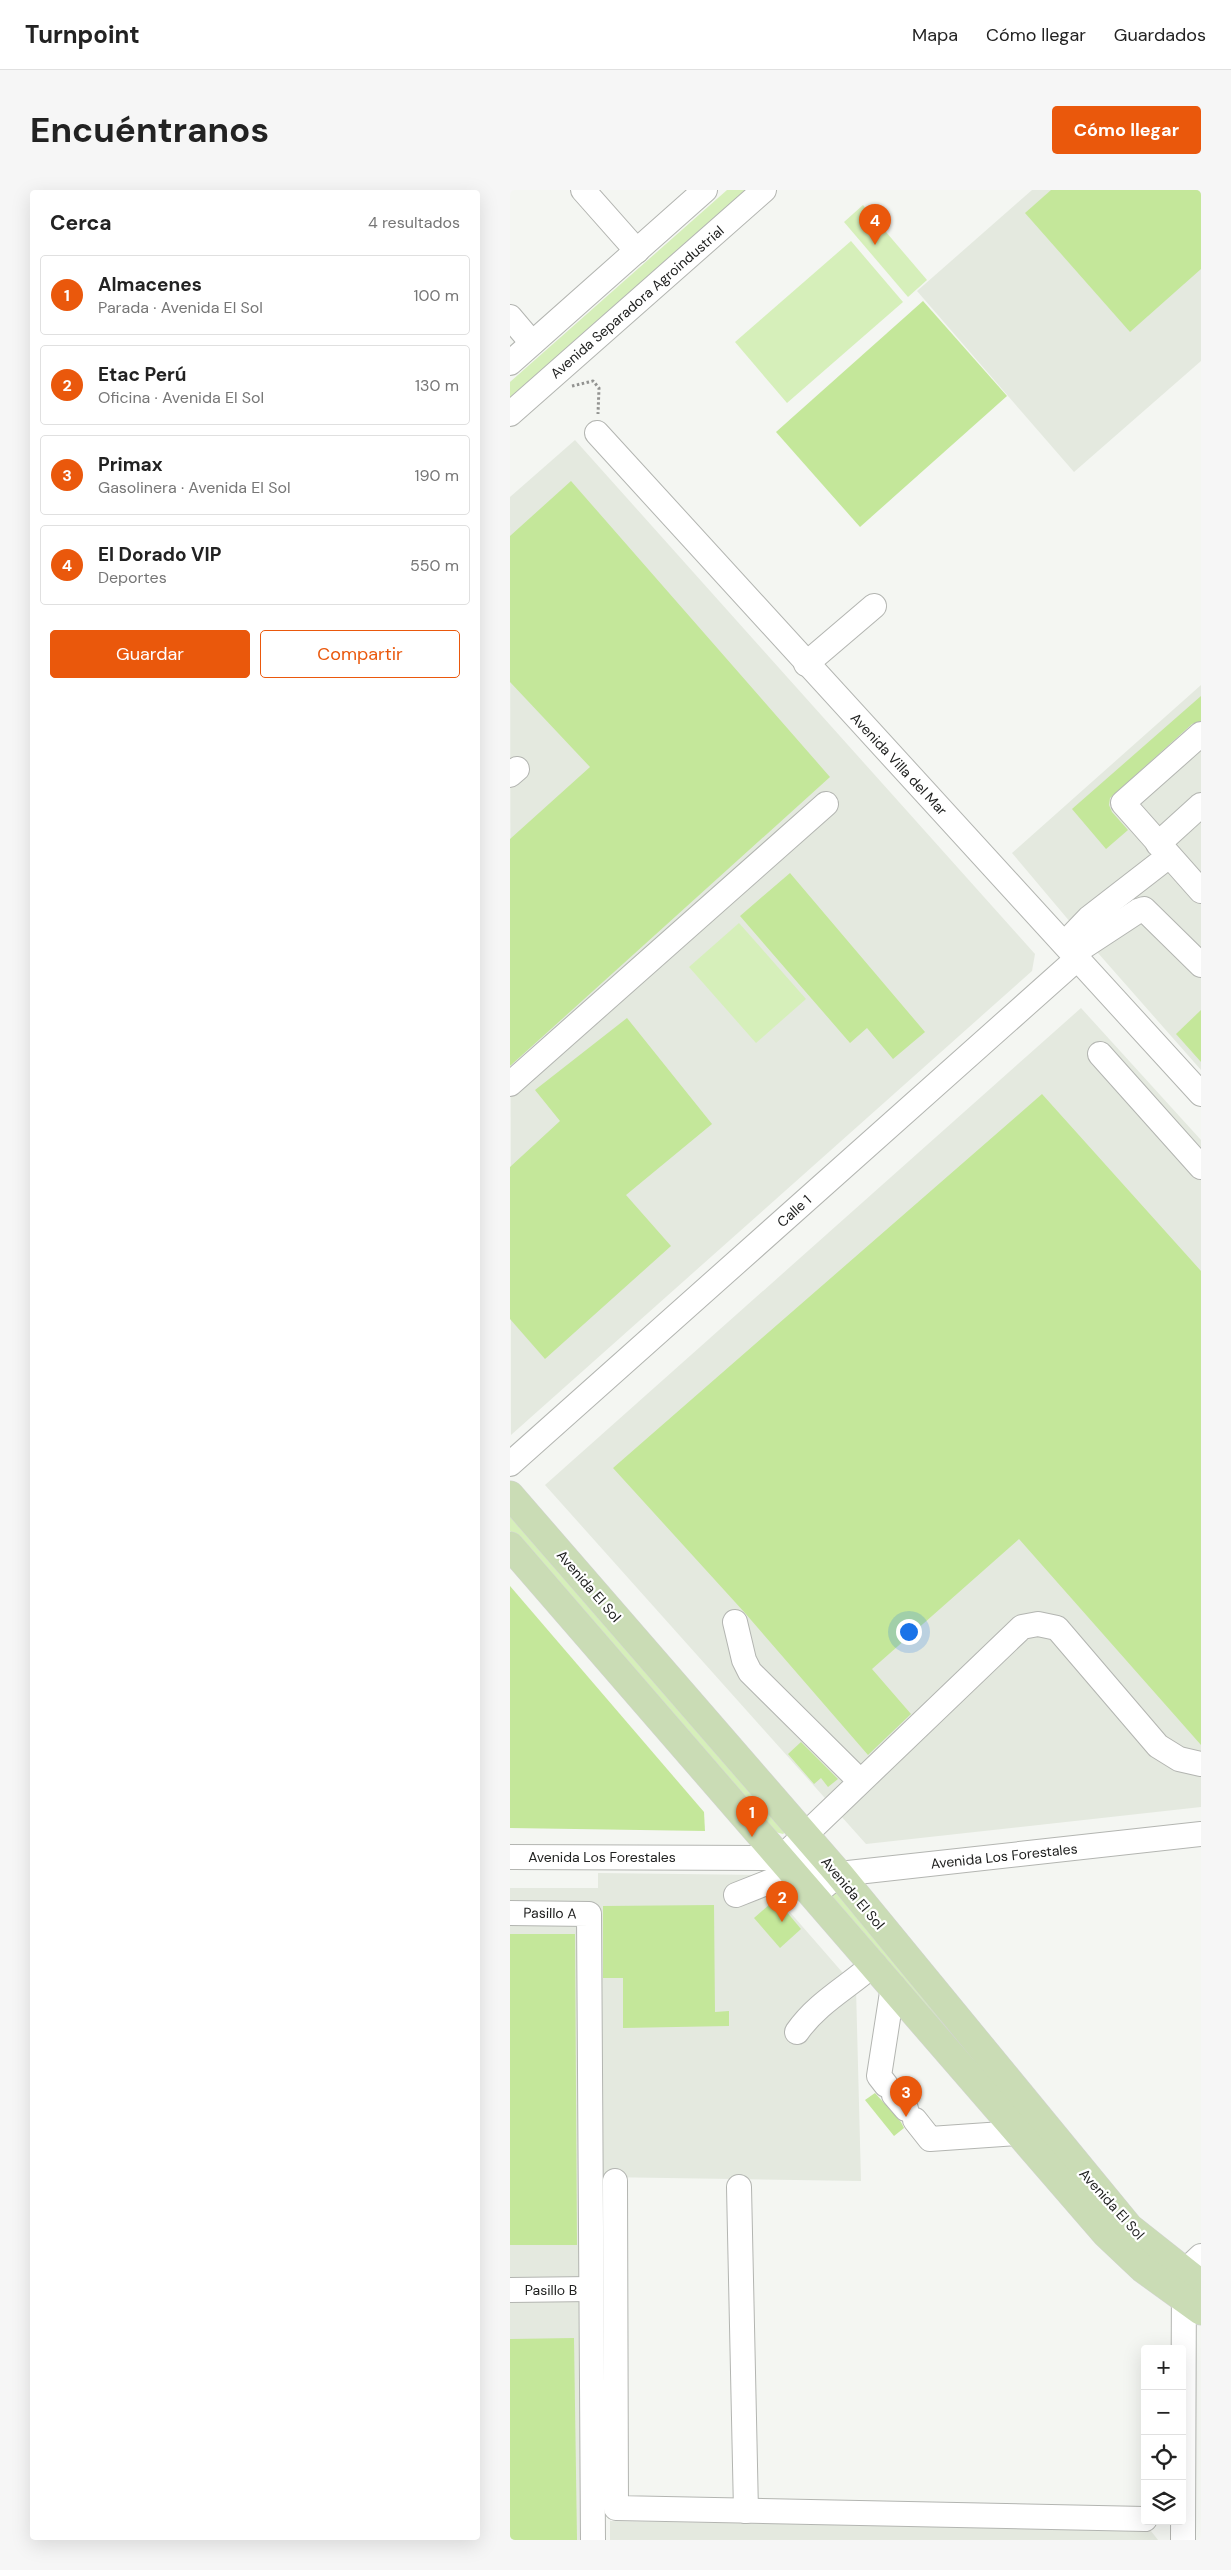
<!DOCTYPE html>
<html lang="es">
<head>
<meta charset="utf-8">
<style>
	body { margin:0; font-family:"DM Sans",sans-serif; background:#f6f6f6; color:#222 }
	.controls { position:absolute; right:15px; bottom:15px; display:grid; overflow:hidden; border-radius:5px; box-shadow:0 5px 20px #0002 }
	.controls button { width:45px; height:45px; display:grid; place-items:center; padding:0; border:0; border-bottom:1px solid #e0e0e0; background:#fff; color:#222; font:25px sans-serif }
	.you { position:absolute; left:398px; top:1441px; width:18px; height:18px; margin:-12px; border:4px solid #fff; border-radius:50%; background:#1a73e8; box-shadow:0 0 0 8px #1a73e833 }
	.badge { display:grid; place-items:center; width:32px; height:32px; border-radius:50%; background:#ea580c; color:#fff; font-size:16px; font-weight:700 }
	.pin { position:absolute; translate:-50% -41px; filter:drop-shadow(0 1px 2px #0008) }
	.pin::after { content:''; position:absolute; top:26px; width:18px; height:15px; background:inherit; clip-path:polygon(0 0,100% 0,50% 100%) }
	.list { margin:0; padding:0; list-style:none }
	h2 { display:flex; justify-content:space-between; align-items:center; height:65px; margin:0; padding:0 20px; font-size:21px }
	h2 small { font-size:16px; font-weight:400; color:#767676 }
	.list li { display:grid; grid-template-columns:32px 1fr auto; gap:15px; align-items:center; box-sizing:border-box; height:80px; margin:0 10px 10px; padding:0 10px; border:1px solid #e0e0e0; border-radius:5px }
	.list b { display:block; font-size:19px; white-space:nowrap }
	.list p { margin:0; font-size:16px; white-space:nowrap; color:#767676 }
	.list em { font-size:16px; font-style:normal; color:#767676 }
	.actions { display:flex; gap:10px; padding:15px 20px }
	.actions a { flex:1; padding:11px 0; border:1px solid #ea580c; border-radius:5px; text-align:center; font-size:18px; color:#ea580c }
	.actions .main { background:#ea580c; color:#fff }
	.icon { flex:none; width:28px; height:28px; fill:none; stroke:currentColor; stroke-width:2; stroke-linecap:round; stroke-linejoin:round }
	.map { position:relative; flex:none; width:691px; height:2350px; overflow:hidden; border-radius:5px }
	header { display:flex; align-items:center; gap:30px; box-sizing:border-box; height:70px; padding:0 25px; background:#fff; border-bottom:1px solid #e0e0e0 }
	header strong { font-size:24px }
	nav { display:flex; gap:28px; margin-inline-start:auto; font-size:18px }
	.intro { display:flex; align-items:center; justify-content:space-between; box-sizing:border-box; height:120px; padding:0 30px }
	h1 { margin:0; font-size:35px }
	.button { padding:12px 22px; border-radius:5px; background:#ea580c; color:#fff; font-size:18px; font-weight:700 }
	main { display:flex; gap:30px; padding:0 30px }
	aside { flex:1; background:#fff; border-radius:5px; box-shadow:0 5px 20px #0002 }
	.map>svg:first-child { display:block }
</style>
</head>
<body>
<header>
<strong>Turnpoint</strong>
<nav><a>Mapa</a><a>Cómo llegar</a><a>Guardados</a></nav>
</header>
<div class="intro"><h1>Encuéntranos</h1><a class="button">Cómo llegar</a></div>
<main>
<aside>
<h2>Cerca<small>4 resultados</small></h2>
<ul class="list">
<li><span class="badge">1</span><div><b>Almacenes</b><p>Parada · Avenida El Sol</p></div><em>100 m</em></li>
<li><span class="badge">2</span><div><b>Etac Perú</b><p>Oficina · Avenida El Sol</p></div><em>130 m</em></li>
<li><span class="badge">3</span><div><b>Primax</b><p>Gasolinera · Avenida El Sol</p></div><em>190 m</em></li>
<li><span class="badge">4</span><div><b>El Dorado VIP</b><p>Deportes</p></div><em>550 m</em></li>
</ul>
<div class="actions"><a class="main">Guardar</a><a>Compartir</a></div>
</aside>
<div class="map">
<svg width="691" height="2350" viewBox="0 0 691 2350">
	<rect width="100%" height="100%" fill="#f4f6f2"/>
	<g fill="#e4e9df">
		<polygon points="522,0 691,0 691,171 564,282 407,101"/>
		<polygon points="65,250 525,764 522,781 1,1245 0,307"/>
		<polygon points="691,495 691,880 588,763 589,752 561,733 502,663"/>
		<polygon points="571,818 691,950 691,1617 356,1654 35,1295"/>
		<polygon points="88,1683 255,1685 265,1699 265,1705 346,1798 351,1991 92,1987 95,2350 0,2350 0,1698 88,1698"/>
		<polygon points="100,2331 641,2341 648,2350 100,2350"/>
	</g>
	<g fill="#d6efba">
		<polygon points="217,0 240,0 0,211 0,192"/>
		<polygon points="353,15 417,90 398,107 334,32"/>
		<polygon points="341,51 393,112 277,213 225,152"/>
		<polygon points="229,733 296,809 246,853 179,777"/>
		<polygon points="0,1324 277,1641 273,1644 265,1642 0,1341"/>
		<polygon points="325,1698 615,2051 320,1706"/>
	</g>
	<g fill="#c4e79a">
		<polygon points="541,0 691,0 691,79 620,142 515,23"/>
		<polygon points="413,111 497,206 350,337 266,242"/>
		<polygon points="61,291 320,587 0,876 0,649 80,577 0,492 0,346"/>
		<polygon points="691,506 691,531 682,534 600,608 599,615 602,622 618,640 596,659 562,619"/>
		<polygon points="280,683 415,842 383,869 357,838 340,853 230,726"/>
		<polygon points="691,820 691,872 666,844"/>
		<polygon points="117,828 202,934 116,1005 161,1056 35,1169 0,1129 0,977 50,931 25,900"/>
		<polygon points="532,904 691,1081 691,1555 509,1349 362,1479 401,1524 358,1565 235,1423 103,1278"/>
		<polygon points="0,1396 194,1622 195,1641 0,1638"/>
		<polygon points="291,1552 328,1589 318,1597 311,1588 304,1594 278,1564"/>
		<polygon points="266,1709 291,1739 270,1758 244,1728"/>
		<polygon points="204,1715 205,1822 219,1821 219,1836 113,1838 113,1788 93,1788 93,1716"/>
		<polygon points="0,1744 65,1744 67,2055 0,2055"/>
		<polygon points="365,1903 391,1932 394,1938 384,1946 355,1910"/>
		<polygon points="64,2148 67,2350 0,2350 0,2149"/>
	</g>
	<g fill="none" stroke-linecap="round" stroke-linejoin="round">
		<g stroke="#b3b5b1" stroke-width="26">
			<g id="minor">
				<polyline points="73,0 127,61"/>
				<polyline points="0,127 22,153"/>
				<polyline points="0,173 195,0"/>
				<polyline points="0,224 254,0"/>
				<polyline points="87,243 691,904"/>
				<polyline points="296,474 364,416"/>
				<polyline points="691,544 613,613 691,701"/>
				<polyline points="0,585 7,579"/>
				<polyline points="648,654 691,615"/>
				<polyline points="555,753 579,728 659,666"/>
				<polyline points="564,763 628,721 634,719 691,775"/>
				<polyline points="590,864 691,977"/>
				<polyline points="0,894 316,614"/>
				<polyline points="0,1274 568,768"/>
				<polyline points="225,1432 234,1470 240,1482 350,1591"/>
				<polyline points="0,1667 271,1668 512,1437 528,1434 547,1438 648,1556 669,1569 691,1574"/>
				<polyline points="271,1668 329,1684"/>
				<polyline points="226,1705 284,1682"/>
				<polyline points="304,1705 329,1684 691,1644"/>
				<polyline points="0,1723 79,1724 83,2350"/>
				<path d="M 287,1842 C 307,1813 338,1797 364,1774"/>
				<polyline points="376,1895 369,1886 383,1796"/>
				<polyline points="384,1905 396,1919"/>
				<polyline points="405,1930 420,1949 507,1943"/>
				<polyline points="105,1991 106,2318 635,2329"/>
				<polyline points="229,1997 236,2321"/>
				<polyline points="0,2100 81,2099"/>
				<polyline points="673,2350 674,2082 691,2066"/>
			</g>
		</g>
		<g stroke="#d2d3d2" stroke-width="29">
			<g id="major">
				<polyline points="0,1305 329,1684 619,2037 691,2094"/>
				<polyline points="0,1356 596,2044 633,2079 691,2121"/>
			</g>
		</g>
		<polyline stroke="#929391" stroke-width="3" stroke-dasharray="2.5 2.5" stroke-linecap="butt" points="62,196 83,191 89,198 88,224"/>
		<use href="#minor" stroke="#fff" stroke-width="24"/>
		<use href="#major" stroke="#cadcb5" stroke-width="28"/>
	</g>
	<g text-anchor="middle" stroke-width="4.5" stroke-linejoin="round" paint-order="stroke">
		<g font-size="14" fill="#202120" stroke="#fff">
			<text transform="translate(127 112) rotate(-41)" y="5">Avenida Separadora Agroindustrial</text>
			<text transform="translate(389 574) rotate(47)" y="5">Avenida Villa del Mar</text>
			<text transform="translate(284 1021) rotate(-42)" y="5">Calle 1</text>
			<text transform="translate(79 1396) rotate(49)" y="5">Avenida El Sol</text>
			<text transform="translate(494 1666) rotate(-6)" y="5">Avenida Los Forestales</text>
			<text x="92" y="1672">Avenida Los Forestales</text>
			<text transform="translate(343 1703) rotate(50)" y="5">Avenida El Sol</text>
			<text transform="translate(40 1723) rotate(1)" y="5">Pasillo A</text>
			<text transform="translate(602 2014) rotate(48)" y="5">Avenida El Sol</text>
			<text x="41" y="2105">Pasillo B</text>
		</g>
	</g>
</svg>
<div class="controls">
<button>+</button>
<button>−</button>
<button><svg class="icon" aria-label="locate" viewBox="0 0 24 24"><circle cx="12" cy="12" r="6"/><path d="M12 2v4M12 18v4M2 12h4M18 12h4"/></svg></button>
<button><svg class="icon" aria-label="layers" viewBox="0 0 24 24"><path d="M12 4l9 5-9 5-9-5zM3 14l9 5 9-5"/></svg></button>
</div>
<div class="you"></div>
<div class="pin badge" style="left:242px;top:1647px">1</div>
<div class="pin badge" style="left:272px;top:1732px">2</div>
<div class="pin badge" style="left:396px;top:1927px">3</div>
<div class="pin badge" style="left:365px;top:55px">4</div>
</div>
</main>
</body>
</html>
